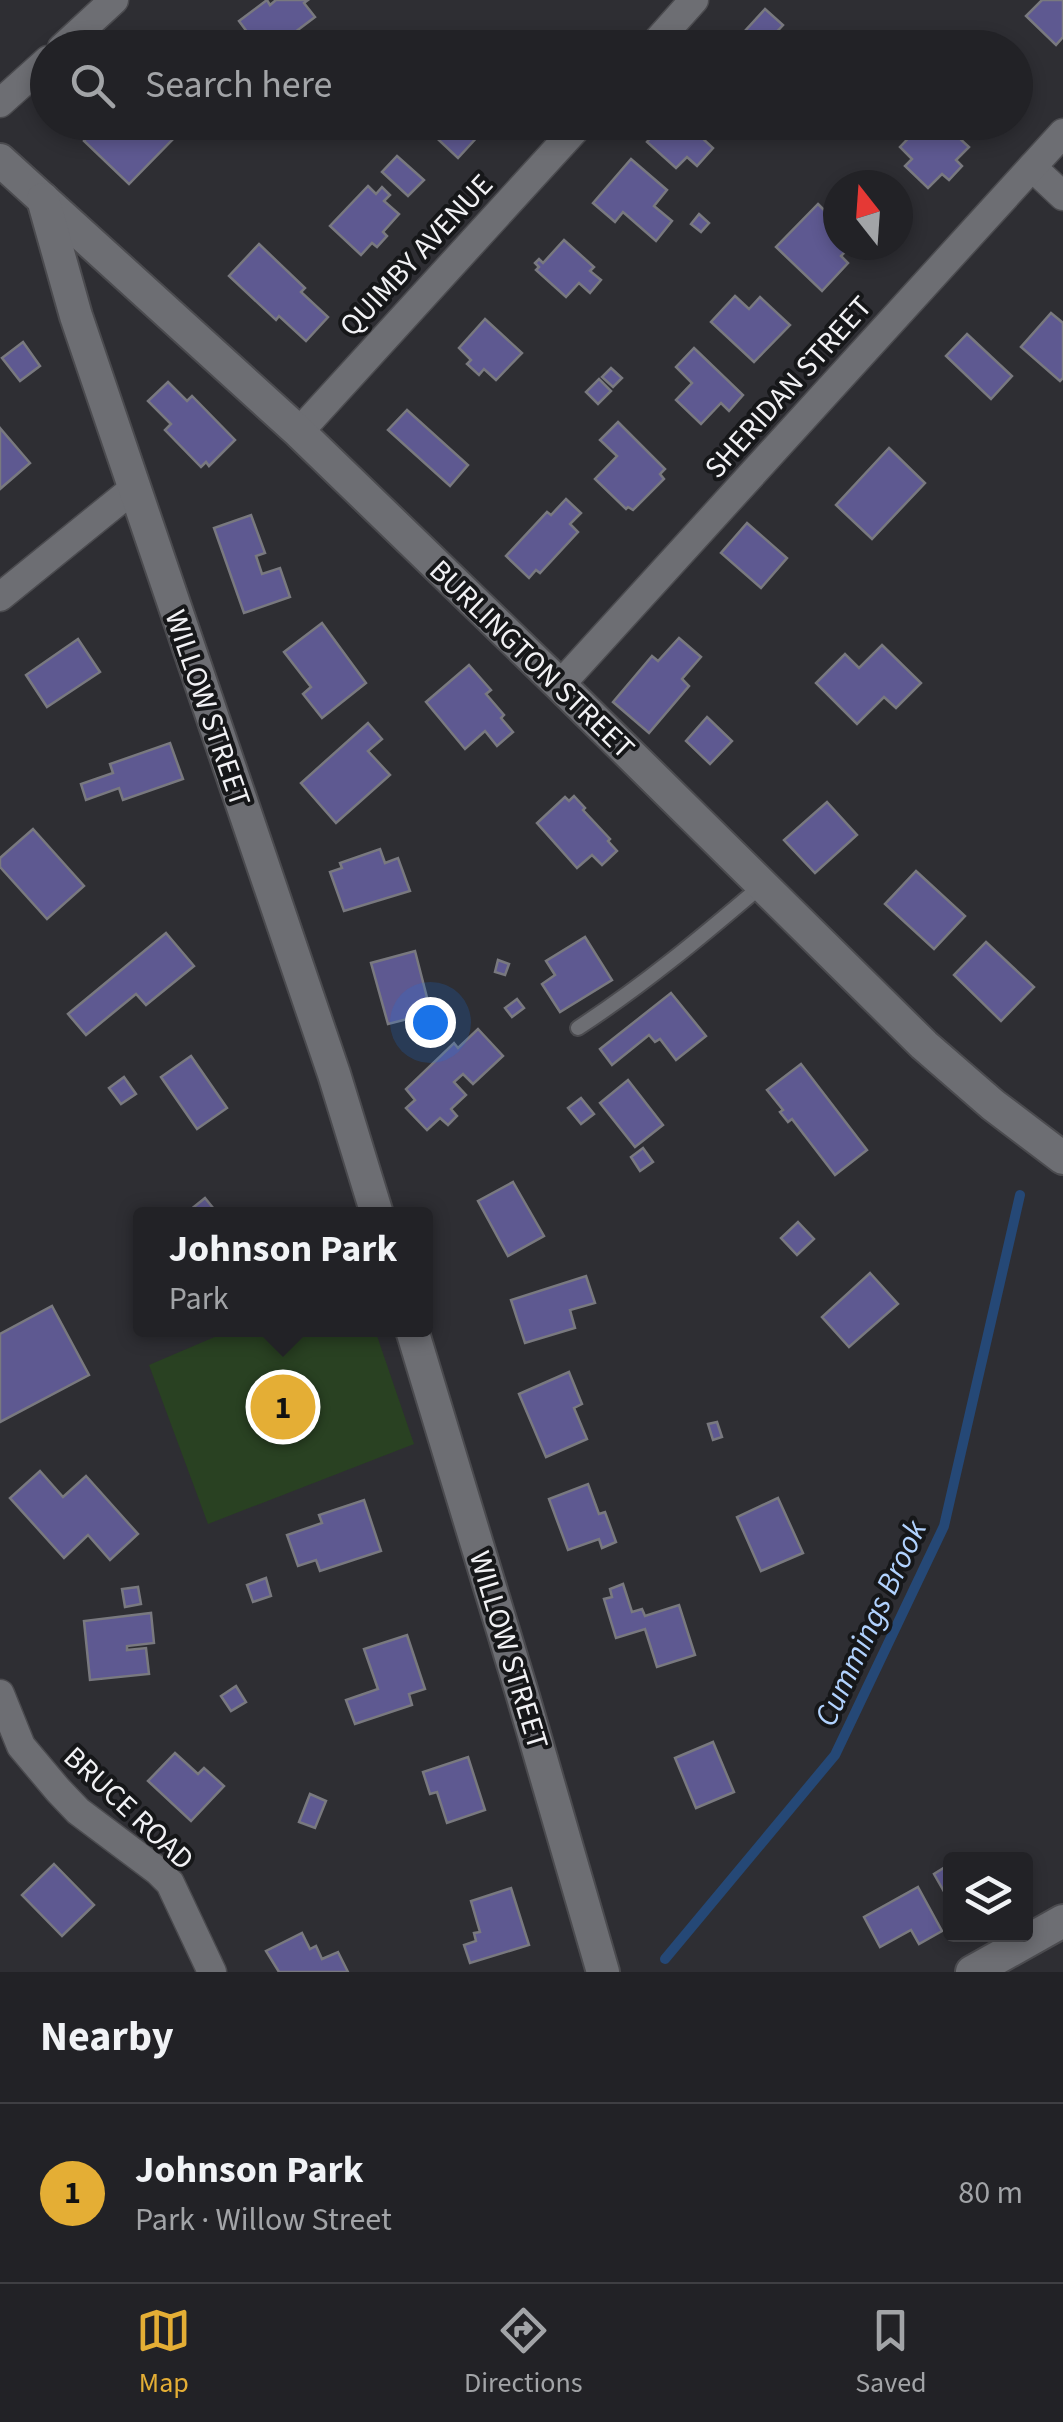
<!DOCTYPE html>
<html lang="en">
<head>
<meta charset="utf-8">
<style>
	body { margin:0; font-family:"Source Sans 3",sans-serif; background:#2e2f32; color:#f1f3f6 }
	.controls { position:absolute; right:30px; bottom:30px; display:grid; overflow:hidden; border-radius:10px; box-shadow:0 5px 15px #0003 }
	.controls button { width:90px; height:90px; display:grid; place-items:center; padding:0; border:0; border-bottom:2px solid #3f3f43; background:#222226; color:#f1f3f6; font:50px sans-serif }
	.compass { position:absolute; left:823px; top:170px; width:90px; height:90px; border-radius:50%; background:#222226; box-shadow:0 5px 15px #0003; rotate:343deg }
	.you { position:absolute; left:430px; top:1022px; width:35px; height:35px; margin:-25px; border:8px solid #fff; border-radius:50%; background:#1a73e8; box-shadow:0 0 0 15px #1a73e833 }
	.badge { display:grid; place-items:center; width:65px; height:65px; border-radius:50%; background:#e4ae35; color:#111; font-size:32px; font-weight:700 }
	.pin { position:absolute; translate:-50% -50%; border:5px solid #fff; box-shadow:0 2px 10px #0006 }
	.popup { position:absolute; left:133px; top:1207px; width:300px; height:130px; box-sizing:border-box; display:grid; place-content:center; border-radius:10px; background:#222226; filter:drop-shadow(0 2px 8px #0005); font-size:32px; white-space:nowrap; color:#a2a4a7 }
	.popup b { font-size:38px; color:#f1f3f6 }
	.popup::after { content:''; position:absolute; left:50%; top:100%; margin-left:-20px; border:20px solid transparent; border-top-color:#222226 }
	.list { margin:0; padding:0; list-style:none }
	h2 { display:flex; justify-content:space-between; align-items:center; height:130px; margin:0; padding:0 40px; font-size:42px }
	h2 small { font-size:32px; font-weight:400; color:#a2a4a7 }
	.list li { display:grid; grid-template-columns:65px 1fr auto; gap:30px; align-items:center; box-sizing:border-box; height:180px; padding:0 40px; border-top:2px solid #3f3f43 }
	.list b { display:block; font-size:38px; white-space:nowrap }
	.list p { margin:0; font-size:32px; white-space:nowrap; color:#a2a4a7 }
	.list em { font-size:32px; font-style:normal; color:#a2a4a7 }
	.icon { flex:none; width:55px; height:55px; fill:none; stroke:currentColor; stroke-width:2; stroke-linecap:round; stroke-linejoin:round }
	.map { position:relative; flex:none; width:1063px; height:1972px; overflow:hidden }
	.search { position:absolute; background:#222226; box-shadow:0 5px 15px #0003; left:30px; right:30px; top:30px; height:110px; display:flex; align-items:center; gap:25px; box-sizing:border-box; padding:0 35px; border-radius:55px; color:#a2a4a7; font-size:38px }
	.sheet { height:310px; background:#222226 }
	nav { display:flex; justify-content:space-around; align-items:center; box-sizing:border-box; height:140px; border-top:2px solid #3f3f43; background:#222226; font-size:28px; color:#a2a4a7 }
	nav a { display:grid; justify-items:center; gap:5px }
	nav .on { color:#e4ae35 }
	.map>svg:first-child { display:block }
</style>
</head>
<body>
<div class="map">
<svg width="1063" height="1972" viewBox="0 0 1063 1972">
	<rect width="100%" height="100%" fill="#2e2e33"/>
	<polygon fill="#294122" points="231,1330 375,1330 414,1444 208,1524 149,1365"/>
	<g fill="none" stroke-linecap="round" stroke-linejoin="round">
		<polyline stroke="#254876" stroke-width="10" points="665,1959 835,1755 944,1526 1020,1195"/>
	</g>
	<g fill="#5e5991" stroke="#79797f" stroke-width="2.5">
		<polygon points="267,0 270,5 276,0 308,0 304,3 315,17 274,48 259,48 239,21"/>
		<polygon points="1042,0 1063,0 1063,37 1056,45 1026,16"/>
		<polygon points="765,9 783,25 771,38 781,48 737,48 733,44"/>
		<polygon points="102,122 179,122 180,123 168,135 173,139 129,184 84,141"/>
		<polygon points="433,122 491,122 458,158 427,129"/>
		<polygon points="664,122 716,122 702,138 713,148 697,166 687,157 676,168 647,142"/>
		<polygon points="924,122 951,122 962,133 958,137 969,147 956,160 962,166 949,180 942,174 928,188 905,166 912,159 900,147"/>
		<polygon points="397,156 424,180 408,196 382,172"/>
		<polygon points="631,159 667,190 654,206 672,221 656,241 623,212 615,222 593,203"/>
		<polygon points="368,186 376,194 382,187 390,195 384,201 399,214 383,232 387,236 377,247 372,243 361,255 330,226"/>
		<polygon points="818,204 838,224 838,245 852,245 841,256 848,263 822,291 776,247"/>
		<polygon points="699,214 709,223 701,232 691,224"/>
		<polygon points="564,240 594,267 590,271 601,280 590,293 579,283 566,297 536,270 539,267 535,263 539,259 543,263"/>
		<polygon points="259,244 305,288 301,292 328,317 306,341 279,316 276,320 229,276"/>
		<polygon points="735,296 749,309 760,297 790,325 754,362 711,322"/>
		<polygon points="1051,313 1063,323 1063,378 1060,381 1021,347"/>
		<polygon points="485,319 522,353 496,380 484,369 479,375 467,364 471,360 459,348"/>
		<polygon points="967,334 1012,376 991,399 946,356"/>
		<polygon points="23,342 40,366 20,381 2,358"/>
		<polygon points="694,348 743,395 729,411 721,403 701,424 676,400 692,383 676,367"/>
		<polygon points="611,368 622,378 613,387 602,377"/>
		<polygon points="599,379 611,391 598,404 586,392"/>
		<polygon points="168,382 187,401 192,396 235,440 209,466 206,462 201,467 165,430 171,424 148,401"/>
		<polygon points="407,410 468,465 450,486 388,430"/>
		<polygon points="618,422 665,469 660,474 664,479 633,510 628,507 626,509 595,479 617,456 600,440"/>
		<polygon points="0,428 30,463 0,489"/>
		<polygon points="889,448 925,483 872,539 836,505"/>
		<polygon points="566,499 581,513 570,524 578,532 540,573 536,570 529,578 506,556 547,512 551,515"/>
		<polygon points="251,515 265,553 256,556 262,574 280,568 290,597 244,613 214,528"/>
		<polygon points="747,523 787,558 761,588 721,553"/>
		<polygon points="322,623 366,683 322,718 303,694 311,687 284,652"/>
		<polygon points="679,638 701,657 682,679 689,686 649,733 613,702 652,656 658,661"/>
		<polygon points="78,639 100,672 47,707 26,675"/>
		<polygon points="882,645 921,683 896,708 884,697 857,724 816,683 845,654 859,668"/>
		<polygon points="469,665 491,690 486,694 504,715 501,718 513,732 497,746 485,731 465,749 426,702"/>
		<polygon points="707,717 732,741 710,764 686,741"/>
		<polygon points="368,723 382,739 368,751 390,775 336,823 301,783"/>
		<polygon points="170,743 183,779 123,800 119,788 86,800 81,784 113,773 110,764"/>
		<polygon points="574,796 585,808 583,810 610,839 608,841 617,851 602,865 592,855 577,868 537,823 565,797 569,801"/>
		<polygon points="827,802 857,835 815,873 784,840"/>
		<polygon points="33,829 84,886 47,919 0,867 0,858"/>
		<polygon points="380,849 385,863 398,858 410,891 344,911 330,872 342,868 340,863"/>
		<polygon points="916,871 965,916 934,949 885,904"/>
		<polygon points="166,933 194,966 146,1005 136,994 86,1035 68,1014"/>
		<polygon points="585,937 612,980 560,1012 542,984 555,975 546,961"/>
		<polygon points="986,942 1034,987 1001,1021 954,975"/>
		<polygon points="415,951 431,1013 388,1024 371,963"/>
		<polygon points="498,960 509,964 505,975 495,972"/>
		<polygon points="671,993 706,1036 676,1060 660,1039 655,1042 649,1035 612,1065 600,1049"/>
		<polygon points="517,999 524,1008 512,1017 505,1008"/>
		<polygon points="478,1029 503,1056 473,1084 463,1074 454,1082 466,1095 451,1109 457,1116 448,1125 440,1118 427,1130 406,1108 415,1100 406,1089 454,1043 458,1048"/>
		<polygon points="191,1056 227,1108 197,1129 161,1077"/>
		<polygon points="801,1064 867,1150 835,1175 792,1119 788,1122 780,1112 783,1110 767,1090"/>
		<polygon points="124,1077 136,1094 121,1104 109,1088"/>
		<polygon points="628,1080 663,1125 635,1147 600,1103"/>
		<polygon points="581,1098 594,1114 581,1124 568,1108"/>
		<polygon points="643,1148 653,1162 640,1171 631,1157"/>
		<polygon points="513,1182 544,1236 508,1256 478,1201"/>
		<polygon points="205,1198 218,1214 185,1214"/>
		<polygon points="798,1222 814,1239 797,1255 781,1238"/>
		<polygon points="870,1273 898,1304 849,1347 822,1317"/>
		<polygon points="586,1276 595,1303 570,1310 575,1328 525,1343 511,1300"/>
		<polygon points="52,1306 89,1375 0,1422 0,1334"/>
		<polygon points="569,1372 582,1404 574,1408 587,1439 546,1457 519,1394"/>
		<polygon points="717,1422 722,1437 713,1440 708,1424"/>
		<polygon points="40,1471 63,1497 86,1476 138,1534 110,1560 88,1535 64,1558 10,1498"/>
		<polygon points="588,1484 599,1514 605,1512 616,1542 602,1548 599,1539 568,1550 549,1499"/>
		<polygon points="778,1498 803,1553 761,1571 737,1517"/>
		<polygon points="364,1500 381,1551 320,1571 316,1560 298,1566 287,1535 322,1523 319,1515"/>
		<polygon points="266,1578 271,1596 253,1602 247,1585"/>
		<polygon points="623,1584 632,1612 642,1609 645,1616 679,1605 695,1655 657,1667 645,1629 616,1638 604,1599 612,1597 610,1589"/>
		<polygon points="138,1587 141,1604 125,1607 122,1589"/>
		<polygon points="151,1613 154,1643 127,1646 127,1650 146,1648 149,1674 90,1680 84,1621"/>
		<polygon points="407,1635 425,1689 409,1694 412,1705 355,1724 346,1700 378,1689 364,1649"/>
		<polygon points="236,1686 246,1702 231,1711 221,1696"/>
		<polygon points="713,1742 734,1792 696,1808 675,1758"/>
		<polygon points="175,1753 198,1774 204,1768 224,1786 191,1821 148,1781"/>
		<polygon points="468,1757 485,1810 447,1823 437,1792 430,1794 423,1772"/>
		<polygon points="310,1794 326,1801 315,1828 299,1822"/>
		<polygon points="54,1864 94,1905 62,1936 22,1895"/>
		<polygon points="950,1864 950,1902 934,1874"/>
		<polygon points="918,1887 942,1931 919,1944 911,1930 880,1947 864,1917"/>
		<polygon points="511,1888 529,1945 470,1963 464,1945 476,1941 474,1933 480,1932 471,1901"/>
		<polygon points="302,1933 310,1949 316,1946 322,1959 338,1952 348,1972 279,1972 266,1951"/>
	</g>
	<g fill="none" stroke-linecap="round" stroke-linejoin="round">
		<g stroke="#4b4b4f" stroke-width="18">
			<path id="service" d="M 578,1028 C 645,984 700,938 761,886"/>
		</g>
		<g stroke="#4b4b4f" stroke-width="31">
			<g id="minor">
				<polyline points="62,48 114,0"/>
				<polyline points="651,48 694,0"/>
				<polyline points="0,103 48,60"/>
				<polyline points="1032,167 1063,196"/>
				<polyline points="299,432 582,122"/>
				<polyline points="0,597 133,489"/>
				<polyline points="560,685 1063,133"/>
				<polyline points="0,1694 21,1746 58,1790 78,1811 158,1871 170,1883 212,1972"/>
			</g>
		</g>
		<g stroke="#4b4b4f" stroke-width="36">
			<g id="tertiary">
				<polyline points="0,160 299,432 560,685 924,1045 993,1105 1063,1158"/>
				<polyline points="43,199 76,316 334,1074 377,1214"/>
				<polyline points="412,1330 522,1693 603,1972"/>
				<polyline points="972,1972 1063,1921"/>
			</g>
		</g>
		<use href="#service" stroke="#6d6e73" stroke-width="14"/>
		<use href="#minor" stroke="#6d6e73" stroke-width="28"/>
		<use href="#tertiary" stroke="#6d6e73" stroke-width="32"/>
	</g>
	<g text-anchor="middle" stroke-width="8" stroke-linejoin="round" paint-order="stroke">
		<g font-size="30" fill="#f1f1f4" stroke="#161719">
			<text transform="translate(416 255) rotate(-47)" y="10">QUIMBY AVENUE</text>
			<text transform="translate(788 387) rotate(-48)" y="10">SHERIDAN STREET</text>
			<text transform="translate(532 659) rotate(44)" y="10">BURLINGTON STREET</text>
			<text transform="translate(208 708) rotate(71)" y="10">WILLOW STREET</text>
			<text transform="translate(509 1650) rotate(73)" y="10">WILLOW STREET</text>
			<text transform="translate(129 1808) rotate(43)" y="10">BRUCE ROAD</text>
		</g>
		<g font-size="32" font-style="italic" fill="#b1d2fe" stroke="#161719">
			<text transform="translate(870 1623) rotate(-65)" y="11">Cummings Brook</text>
		</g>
	</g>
</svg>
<div class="controls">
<button><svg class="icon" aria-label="layers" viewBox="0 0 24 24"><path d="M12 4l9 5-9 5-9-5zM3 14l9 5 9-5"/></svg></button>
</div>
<svg class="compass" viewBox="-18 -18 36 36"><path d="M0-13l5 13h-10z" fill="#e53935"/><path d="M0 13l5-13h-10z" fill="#a2a4a7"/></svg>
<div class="you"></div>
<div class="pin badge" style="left:283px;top:1407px">1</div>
<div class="popup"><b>Johnson Park</b>Park</div>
<div class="search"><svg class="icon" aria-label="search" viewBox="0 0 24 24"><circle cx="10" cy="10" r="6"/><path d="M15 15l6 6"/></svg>Search here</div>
</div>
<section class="sheet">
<h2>Nearby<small></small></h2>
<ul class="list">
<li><span class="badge">1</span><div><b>Johnson Park</b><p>Park · Willow Street</p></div><em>80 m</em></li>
</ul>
</section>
<nav>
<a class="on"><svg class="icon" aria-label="map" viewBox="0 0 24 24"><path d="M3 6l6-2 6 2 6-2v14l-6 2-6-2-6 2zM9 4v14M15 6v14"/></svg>Map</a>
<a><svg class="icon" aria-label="directions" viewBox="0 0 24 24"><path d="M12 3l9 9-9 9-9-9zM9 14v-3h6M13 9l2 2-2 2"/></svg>Directions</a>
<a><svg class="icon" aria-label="saved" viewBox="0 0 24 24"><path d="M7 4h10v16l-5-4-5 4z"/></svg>Saved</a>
</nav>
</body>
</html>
